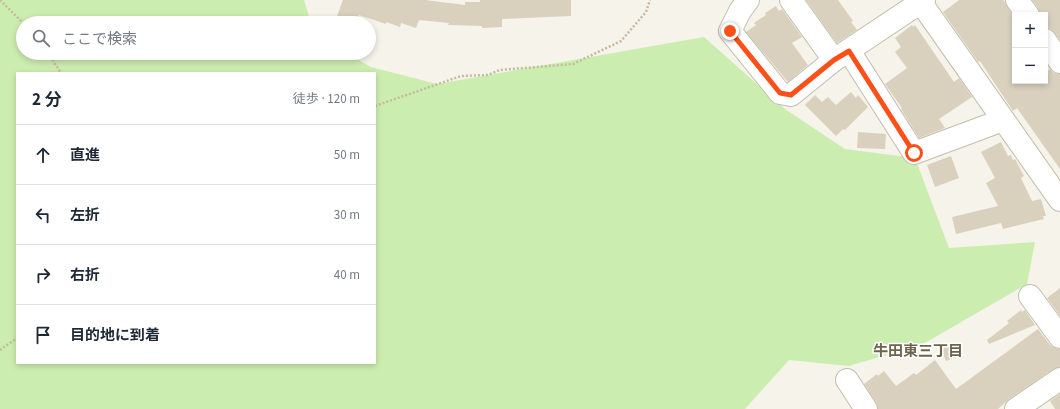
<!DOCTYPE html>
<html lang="ja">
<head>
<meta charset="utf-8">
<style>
	body { margin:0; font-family:"Source Sans 3","Noto Sans JP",sans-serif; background:#f6f6f7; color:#1f2937 }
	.controls { position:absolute; right:12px; top:12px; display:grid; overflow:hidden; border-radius:0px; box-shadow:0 2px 6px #0003 }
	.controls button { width:36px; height:36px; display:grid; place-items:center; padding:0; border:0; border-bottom:1px solid #e0e1e3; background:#fff; color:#1f2937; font:20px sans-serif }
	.stop { position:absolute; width:12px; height:12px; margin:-9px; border:3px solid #ff4f18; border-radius:50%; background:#fff }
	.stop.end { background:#ff4f18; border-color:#fff; box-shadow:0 1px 4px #0008 }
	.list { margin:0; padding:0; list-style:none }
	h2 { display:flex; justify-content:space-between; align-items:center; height:52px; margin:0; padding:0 16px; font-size:17px }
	h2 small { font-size:13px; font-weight:400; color:#747a83 }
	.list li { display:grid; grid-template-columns:26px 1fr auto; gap:12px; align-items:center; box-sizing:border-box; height:60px; padding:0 16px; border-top:1px solid #e0e1e3 }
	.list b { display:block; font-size:15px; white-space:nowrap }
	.list em { font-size:13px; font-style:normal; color:#747a83 }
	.icon { flex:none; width:22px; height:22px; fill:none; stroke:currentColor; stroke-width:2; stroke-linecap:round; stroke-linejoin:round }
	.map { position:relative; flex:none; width:1060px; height:409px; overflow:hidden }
	.search { position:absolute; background:#fff; box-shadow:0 2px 6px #0003; left:16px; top:16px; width:360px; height:44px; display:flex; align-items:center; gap:10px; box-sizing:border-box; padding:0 14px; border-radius:22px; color:#747a83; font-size:15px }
	.panel { position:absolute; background:#fff; box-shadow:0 2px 6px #0003; left:16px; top:72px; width:360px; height:292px; border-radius:0px }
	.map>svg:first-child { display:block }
</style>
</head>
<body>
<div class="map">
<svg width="1060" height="409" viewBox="0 0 1060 409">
	<rect width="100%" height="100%" fill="#f6f3ea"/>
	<path fill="#ccedb0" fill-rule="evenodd" d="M 0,0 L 304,0 L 311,23 L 23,23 L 23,53 L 346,53 L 371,67 L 437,84 L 704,37 L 785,109 L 845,149 L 915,158 L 949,248 L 1035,242 L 1027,284 L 923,344 L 849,366 L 789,360 L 745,409 L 0,409 ZM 17,73 L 375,73 L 375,363 L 17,363 Z"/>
	<g fill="#d9d1be">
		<polygon points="343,0 425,0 465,5 465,2 480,2 480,0 571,0 571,16 502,19 502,27 482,28 482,26 448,25 449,23 419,20 416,28 401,23 400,27 386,22 386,24 359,15 356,23 337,16"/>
		<polygon points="806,0 838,0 853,21 851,22 857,30 837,43"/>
		<polygon points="959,0 1003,0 1005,2 1015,18 1015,81 1045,81 1045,73 1050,69 1054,73 1060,74 1060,169 1017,108 1013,111 980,61 978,62 943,12"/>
		<polygon points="1032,0 1060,0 1060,40 1051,29 1045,28 1045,15 1040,15 1038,8"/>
		<polygon points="776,6 779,11 782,9 802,37 792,43 808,65 788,82 746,32 756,25 754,23 766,15 765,13"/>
		<polygon points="912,25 913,27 915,25 954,82 959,78 972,97 939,119 945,128 919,138 901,109 902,108 885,84 907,68 895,52 901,47 895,38"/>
		<polygon points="851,92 856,98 858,95 868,107 845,130 843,129 836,136 805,105 815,95 822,102 828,97 836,105"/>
		<polygon points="858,132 886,134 885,149 857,148"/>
		<polygon points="1001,142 1008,156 1011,155 1013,160 1015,159 1024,176 1021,178 1032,201 1041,199 1046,216 1043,216 1044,219 1003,229 1001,223 956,234 952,217 998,206 986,183 995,178 981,152"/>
		<polygon points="951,156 959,178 935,187 927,165"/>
		<polygon points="1060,288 1060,316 1047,298"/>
		<polygon points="1021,310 1022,312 1025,310 1035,325 989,344 987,340 1009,323 1007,321"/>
		<polygon points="1038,329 1050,345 1055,348 1060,349 1060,367 1053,369 1009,399 998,409 878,409 876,402 864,384 877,374 878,376 884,371 896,386 914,373 916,375 935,360 956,389"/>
		<polygon points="953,344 958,356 946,361 941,349"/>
		<polygon points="1060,394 1060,409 1055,409 1050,401"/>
	</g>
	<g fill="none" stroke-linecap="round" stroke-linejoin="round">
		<g stroke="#c3bdac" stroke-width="24">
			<g id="minor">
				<polyline points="748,0 740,11 730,31 780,93 791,95 834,60 924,0"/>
				<polyline points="791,0 834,60"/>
				<polyline points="919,0 1060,200"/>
				<polyline points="1017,0 1028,15"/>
				<polyline points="1045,40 1060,62"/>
				<polyline points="849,51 914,153 1003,120"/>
				<polyline points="1030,296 1060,337"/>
				<polyline points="847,380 866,409"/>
				<polyline points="1016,409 1060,379"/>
			</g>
		</g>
		<g stroke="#c5ba9c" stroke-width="2.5" stroke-dasharray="2 2" stroke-linecap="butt">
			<polyline points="0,0 23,23"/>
			<polyline points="48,53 61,73"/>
			<polyline points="375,106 461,76 488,75 500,70 573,64 621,41 646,12 650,0"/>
			<polyline points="0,350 17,338"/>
		</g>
		<use href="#minor" stroke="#fff" stroke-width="22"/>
	</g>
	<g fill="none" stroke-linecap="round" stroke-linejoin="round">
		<polyline stroke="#ff4f18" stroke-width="5" points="730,31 780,93 791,95 834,60 849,51 914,153"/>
	</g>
	<g text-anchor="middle" stroke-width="3" stroke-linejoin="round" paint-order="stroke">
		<g font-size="15" font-weight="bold" fill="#6f644e" stroke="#fff">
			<text x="918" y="356">牛田東三丁目</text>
		</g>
	</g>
</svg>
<div class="controls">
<button>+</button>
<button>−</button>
</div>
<div class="stop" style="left:914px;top:153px"></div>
<div class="stop end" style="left:730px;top:31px"></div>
<div class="search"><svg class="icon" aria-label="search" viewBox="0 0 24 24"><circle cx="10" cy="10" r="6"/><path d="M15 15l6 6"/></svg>ここで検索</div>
<section class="panel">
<h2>2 分<small>徒歩 · 120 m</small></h2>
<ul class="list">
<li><svg class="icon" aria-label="ahead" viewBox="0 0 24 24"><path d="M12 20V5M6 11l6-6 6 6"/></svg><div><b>直進</b></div><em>50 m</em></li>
<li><svg class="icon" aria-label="left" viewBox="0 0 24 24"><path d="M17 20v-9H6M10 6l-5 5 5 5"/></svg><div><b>左折</b></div><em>30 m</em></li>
<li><svg class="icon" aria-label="right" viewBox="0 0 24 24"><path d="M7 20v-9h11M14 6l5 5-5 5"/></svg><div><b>右折</b></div><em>40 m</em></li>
<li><svg class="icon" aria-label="arrive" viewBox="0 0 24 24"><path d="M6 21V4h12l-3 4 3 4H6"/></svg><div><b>目的地に到着</b></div></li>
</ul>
</section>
</div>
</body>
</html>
